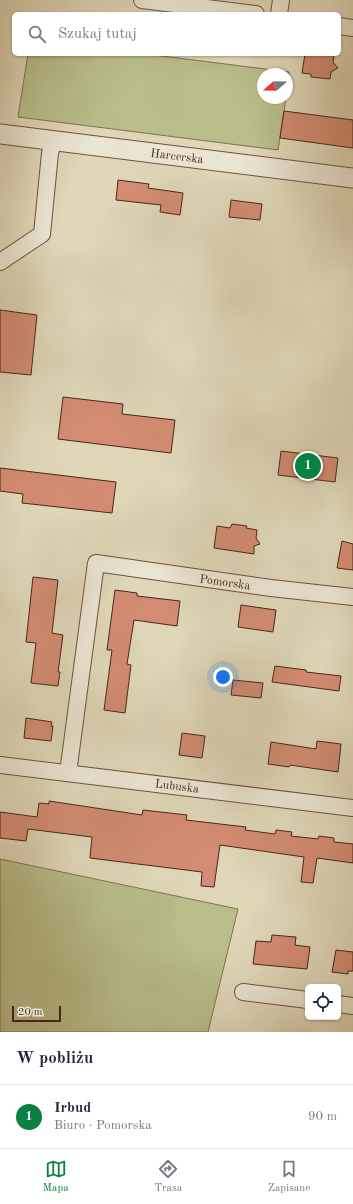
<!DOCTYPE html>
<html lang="pl">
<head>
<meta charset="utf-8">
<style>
	body { margin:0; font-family:"Old Standard TT",serif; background:#f2f2f3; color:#1f2937 }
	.controls { position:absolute; right:12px; bottom:12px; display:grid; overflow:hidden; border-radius:6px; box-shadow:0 1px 3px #0004 }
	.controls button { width:36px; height:36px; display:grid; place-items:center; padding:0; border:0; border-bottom:1px solid #e0e1e3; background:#fff; color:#1f2937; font:20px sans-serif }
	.compass { position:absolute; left:257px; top:68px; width:36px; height:36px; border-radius:50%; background:#fff; box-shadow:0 1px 3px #0004; rotate:250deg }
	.scale { position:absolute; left:12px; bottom:10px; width:49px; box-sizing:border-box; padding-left:4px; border:2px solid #4a2618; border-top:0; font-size:11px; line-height:14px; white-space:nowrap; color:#4a2618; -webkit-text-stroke:3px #eae5d1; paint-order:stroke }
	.you { position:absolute; left:223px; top:677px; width:14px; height:14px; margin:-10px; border:3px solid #fff; border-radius:50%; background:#1a73e8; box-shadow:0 0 0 6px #1a73e833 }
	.badge { display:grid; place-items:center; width:26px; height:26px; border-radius:50%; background:#0b8043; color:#fff; font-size:13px; font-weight:700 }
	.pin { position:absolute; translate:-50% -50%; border:2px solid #fff; box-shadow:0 1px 4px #0006 }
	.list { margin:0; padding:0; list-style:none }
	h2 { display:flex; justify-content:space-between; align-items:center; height:52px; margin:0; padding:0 16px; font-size:17px }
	h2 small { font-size:13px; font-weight:400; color:#747a83 }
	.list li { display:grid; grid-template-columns:26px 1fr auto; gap:12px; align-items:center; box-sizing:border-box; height:64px; padding:0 16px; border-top:1px solid #e0e1e3 }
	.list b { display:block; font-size:15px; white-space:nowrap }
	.list p { margin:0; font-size:13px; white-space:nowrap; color:#747a83 }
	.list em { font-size:13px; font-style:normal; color:#747a83 }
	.icon { flex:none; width:22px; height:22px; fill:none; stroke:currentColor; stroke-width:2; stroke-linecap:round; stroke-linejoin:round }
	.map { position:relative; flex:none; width:353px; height:1032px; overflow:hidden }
	.search { position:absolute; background:#fff; box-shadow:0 1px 3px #0004; left:12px; right:12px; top:12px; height:44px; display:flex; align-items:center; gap:10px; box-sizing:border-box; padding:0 14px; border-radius:6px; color:#747a83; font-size:15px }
	.sheet { height:116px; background:#fff }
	nav { display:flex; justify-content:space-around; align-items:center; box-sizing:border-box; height:56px; border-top:1px solid #e0e1e3; background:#fff; font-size:11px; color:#747a83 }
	nav a { display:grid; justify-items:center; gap:2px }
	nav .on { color:#0b8043 }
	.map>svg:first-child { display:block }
</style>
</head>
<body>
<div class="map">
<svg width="353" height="1032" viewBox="0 0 353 1032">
	<rect width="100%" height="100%" fill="#dfd7b8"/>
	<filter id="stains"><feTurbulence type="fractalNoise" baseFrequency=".005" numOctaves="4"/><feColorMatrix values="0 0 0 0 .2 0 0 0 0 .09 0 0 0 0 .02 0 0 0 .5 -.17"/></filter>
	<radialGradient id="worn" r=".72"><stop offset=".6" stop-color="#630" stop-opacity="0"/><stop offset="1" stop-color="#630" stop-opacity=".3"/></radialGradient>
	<g fill="#b8bd8a" stroke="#817251">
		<polygon points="28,54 146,54 289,72 287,89 287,74 263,74 263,98 286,98 278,150 18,117"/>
		<polygon points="0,859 238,909 208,1032 0,1032"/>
	</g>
	<g fill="#d38c73" stroke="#4a2618">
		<polygon points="305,54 334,54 333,62 338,68 331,72 330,79 311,77 311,74 302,73"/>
		<polygon points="284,111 353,120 353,148 280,138"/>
		<polygon points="118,180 149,184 148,188 183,193 180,215 160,212 161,205 116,200"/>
		<polygon points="231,200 262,204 260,220 229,217"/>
		<polygon points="0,310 37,315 31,375 0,372"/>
		<polygon points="63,397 123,404 122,414 175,420 171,453 58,439"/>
		<polygon points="281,451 338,458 335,482 278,475"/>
		<polygon points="0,468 116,482 112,513 22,503 23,494 0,491"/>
		<polygon points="232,524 247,526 246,528 257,530 256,538 260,544 254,546 254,554 214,548 217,526 230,528"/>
		<polygon points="342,541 353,544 353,570 337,568"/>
		<polygon points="33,577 58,580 52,633 63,635 58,672 60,672 58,686 31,683 36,643 26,642"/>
		<polygon points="115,590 137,593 137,596 180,601 177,626 134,620 127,664 131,665 125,713 104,710 112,650 107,650"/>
		<polygon points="241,605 276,610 273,632 238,627"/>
		<polygon points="275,666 306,670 306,672 341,676 339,691 272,682"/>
		<polygon points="233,680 263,683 261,698 231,695"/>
		<polygon points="26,718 52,722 51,726 53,726 51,741 24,738"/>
		<polygon points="182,733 205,736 202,758 179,755"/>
		<polygon points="317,741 341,744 338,772 290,765 289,767 268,764 271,742 316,749"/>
		<polygon points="49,801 142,815 143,810 187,815 186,820 246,827 245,830 275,834 276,830 292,832 291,836 318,839 319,836 334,838 334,842 353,844 353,863 317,858 313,883 301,882 304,857 220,845 214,887 201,886 202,872 90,858 92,837 28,829 26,841 0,838 0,812 37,817 39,803 49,804"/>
		<polygon points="272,935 296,937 295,945 310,947 307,969 253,964 256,941 271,942"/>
		<polygon points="336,950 353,952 353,971 348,971 348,974 332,972"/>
	</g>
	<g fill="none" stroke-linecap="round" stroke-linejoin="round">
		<g stroke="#6f5240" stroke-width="18">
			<g id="minor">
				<polyline points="142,0 256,14"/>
				<polyline points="279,14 281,0"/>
				<polyline points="339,26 353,28"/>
				<polyline points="0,262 42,234 50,153 54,141"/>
				<polyline points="0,765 353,808"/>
				<polyline points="68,773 96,563 271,588 353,597"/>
				<polyline points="243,992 308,1000"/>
				<polyline points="338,1004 353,1006"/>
			</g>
		</g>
		<g stroke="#6f5240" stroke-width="21">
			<polyline id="tertiary" points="0,134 353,178"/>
		</g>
		<use href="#minor" stroke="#eae5d1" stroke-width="16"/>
		<use href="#tertiary" stroke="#eae5d1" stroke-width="19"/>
	</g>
	<g text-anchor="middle" stroke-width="3" stroke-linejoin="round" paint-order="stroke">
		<g font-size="12" fill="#4a2618" stroke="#eae5d1">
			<text transform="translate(177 156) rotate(7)" y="4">Harcerska</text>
			<text transform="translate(225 582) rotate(8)" y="4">Pomorska</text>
			<text transform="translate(177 786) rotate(7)" y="4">Lubuska</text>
		</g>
	</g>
	<rect width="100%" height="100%" filter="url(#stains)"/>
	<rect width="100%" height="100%" fill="url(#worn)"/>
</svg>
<div class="controls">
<button><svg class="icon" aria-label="locate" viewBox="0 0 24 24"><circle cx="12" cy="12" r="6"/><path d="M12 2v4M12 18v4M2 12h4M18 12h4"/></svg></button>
</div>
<svg class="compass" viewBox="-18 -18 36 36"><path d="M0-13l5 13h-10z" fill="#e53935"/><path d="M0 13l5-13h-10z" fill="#747a83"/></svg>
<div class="scale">20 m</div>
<div class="you"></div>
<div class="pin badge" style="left:308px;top:466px">1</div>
<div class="search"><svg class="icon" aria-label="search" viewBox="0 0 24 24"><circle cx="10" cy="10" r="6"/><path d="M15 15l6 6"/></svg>Szukaj tutaj</div>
</div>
<section class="sheet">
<h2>W pobliżu<small></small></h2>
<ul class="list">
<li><span class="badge">1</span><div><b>Irbud</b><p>Biuro · Pomorska</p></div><em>90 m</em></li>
</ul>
</section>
<nav>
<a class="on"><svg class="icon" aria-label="map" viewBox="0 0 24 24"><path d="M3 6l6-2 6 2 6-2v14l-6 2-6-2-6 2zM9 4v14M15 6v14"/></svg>Mapa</a>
<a><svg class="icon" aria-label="directions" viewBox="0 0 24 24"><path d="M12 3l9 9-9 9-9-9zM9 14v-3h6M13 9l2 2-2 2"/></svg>Trasa</a>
<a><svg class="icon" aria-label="saved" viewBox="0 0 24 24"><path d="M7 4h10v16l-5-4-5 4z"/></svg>Zapisane</a>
</nav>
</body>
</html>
